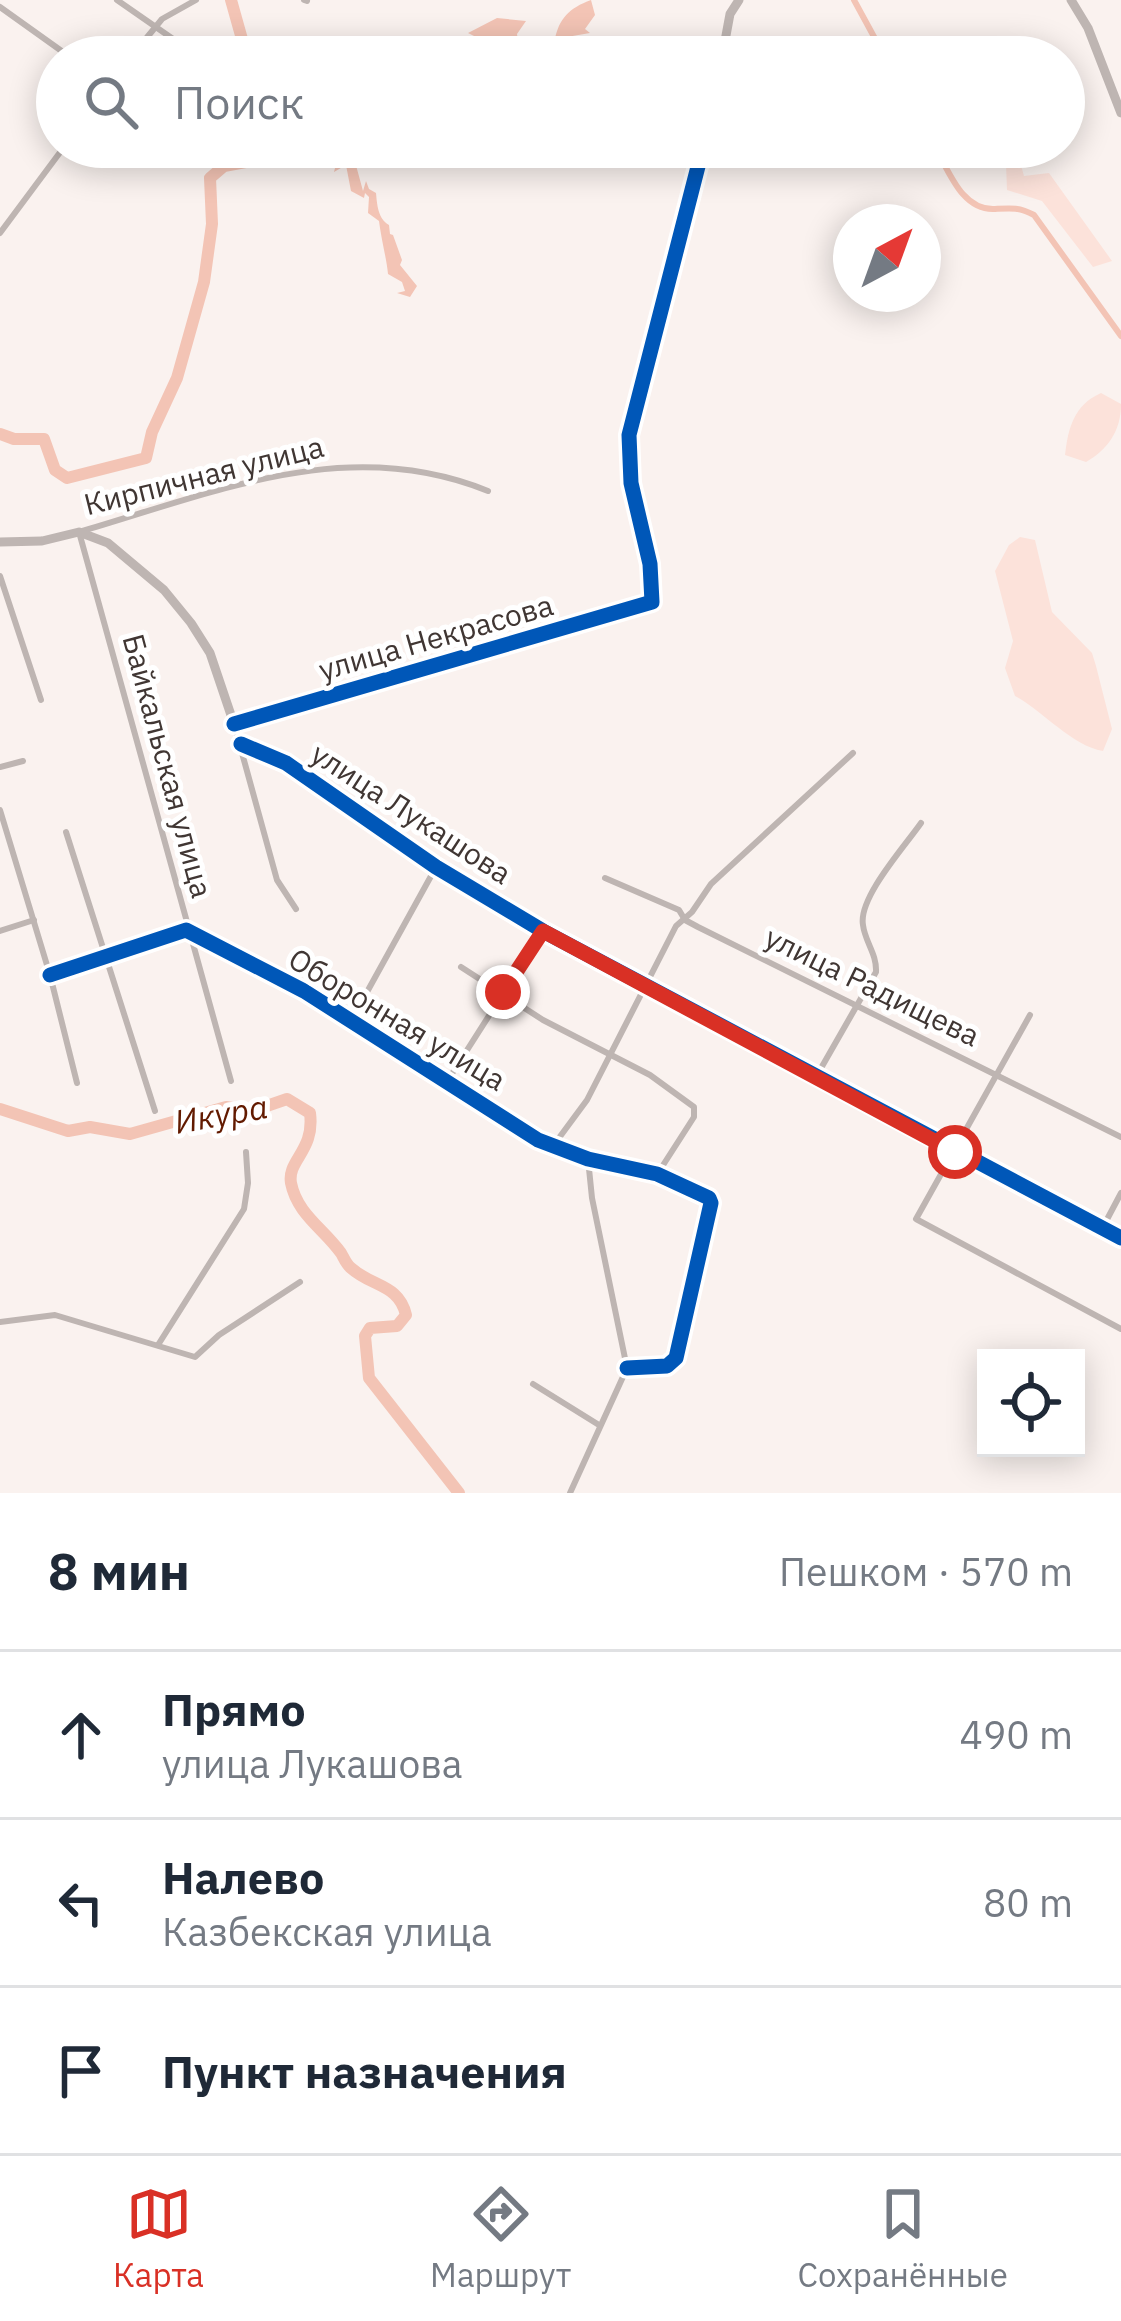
<!DOCTYPE html>
<html lang="ru">
<head>
<meta charset="utf-8">
<style>
	body { margin:0; font-family:"IBM Plex Sans",sans-serif; background:#f2f2f3; color:#1f2937 }
	.controls { position:absolute; right:36px; bottom:36px; display:grid; overflow:hidden; border-radius:0px; box-shadow:0 6px 30px #0003 }
	.controls button { width:108px; height:108px; display:grid; place-items:center; padding:0; border:0; border-bottom:3px solid #e0e1e3; background:#fff; color:#1f2937; font:60px sans-serif }
	.compass { position:absolute; left:833px; top:204px; width:108px; height:108px; border-radius:50%; background:#fff; box-shadow:0 6px 30px #0003; rotate:41deg }
	.stop { position:absolute; width:36px; height:36px; margin:-27px; border:9px solid #d93025; border-radius:50%; background:#fff }
	.stop.end { background:#d93025; border-color:#fff; box-shadow:0 3px 12px #0008 }
	.list { margin:0; padding:0; list-style:none }
	h2 { display:flex; justify-content:space-between; align-items:center; height:156px; margin:0; padding:0 48px; font-size:51px }
	h2 small { font-size:39px; font-weight:400; color:#747a83 }
	.list li { display:grid; grid-template-columns:78px 1fr auto; gap:36px; align-items:center; box-sizing:border-box; height:168px; padding:0 48px; border-top:3px solid #e0e1e3 }
	.list b { display:block; font-size:45px; white-space:nowrap }
	.list p { margin:0; font-size:39px; white-space:nowrap; color:#747a83 }
	.list em { font-size:39px; font-style:normal; color:#747a83 }
	.icon { flex:none; width:66px; height:66px; fill:none; stroke:currentColor; stroke-width:2; stroke-linecap:round; stroke-linejoin:round }
	.map { position:relative; flex:none; width:1121px; height:1493px; overflow:hidden }
	.search { position:absolute; background:#fff; box-shadow:0 6px 30px #0003; left:36px; right:36px; top:36px; height:132px; display:flex; align-items:center; gap:30px; box-sizing:border-box; padding:0 42px; border-radius:66px; color:#747a83; font-size:45px }
	.sheet { height:660px; background:#fff }
	nav { display:flex; justify-content:space-around; align-items:center; box-sizing:border-box; height:168px; border-top:3px solid #e0e1e3; background:#fff; font-size:33px; color:#747a83 }
	nav a { display:grid; justify-items:center; gap:6px }
	nav .on { color:#d93025 }
	.map>svg:first-child { display:block }
</style>
</head>
<body>
<div class="map">
<svg width="1121" height="1493" viewBox="0 0 1121 1493">
	<rect width="100%" height="100%" fill="#faf2ef"/>
	<g fill="#fce2da">
		<polygon points="1018,155 1024,176 1049,173 1112,261 1093,267 1042,201 1007,190 1006,164"/>
		<path d="M 1101,393 L 1121,404 C 1121,431 1108,449 1086,462 L 1065,455 C 1068,428 1074,405 1101,393 Z"/>
		<path d="M 1020,537 L 1035,540 L 1052,612 L 1092,653 L 1096,666 L 1112,729 L 1103,751 C 1072,746 1043,711 1015,696 L 1005,668 L 1013,641 L 995,571 L 1009,545 Z"/>
	</g>
	<g fill="#f3c4b5">
		<path d="M 591,0 L 595,15 L 585,29 L 590,33 L 555,39 C 559,19 569,8 591,0 Z"/>
		<polygon points="497,18 526,21 517,34 518,41 525,42 524,50 521,46 496,47 468,33"/>
		<path d="M 316,150 L 354,158 L 363,191 L 366,181 L 369,189 L 376,193 C 377,204 378,219 389,225 L 390,234 L 393,235 L 402,260 L 400,265 L 417,286 L 410,297 L 397,293 L 405,291 L 402,282 L 388,274 C 387,261 381,238 379,221 L 368,213 L 369,197 L 365,193 L 364,198 L 351,191 L 346,165 L 334,172 L 337,160 L 314,162 Z"/>
	</g>
	<g fill="none" stroke-linecap="round" stroke-linejoin="round">
		<g stroke="#f3c4b5" stroke-width="6">
			<polyline points="854,0 885,57"/>
			<path d="M 935,147 C 949,171 962,211 995,209 C 1011,208 1019,207 1034,215 L 1121,336"/>
		</g>
		<g stroke="#f3c4b5" stroke-width="12">
			<polyline points="231,0 247,57"/>
			<polyline points="0,434 14,439 44,439 55,470 67,478 146,458 152,432 177,378 204,282 212,224 210,178 224,166 251,161 260,147"/>
			<path d="M 0,1109 L 68,1131 L 90,1127 L 130,1134 L 226,1107 L 252,1111 L 287,1099 L 310,1113 C 315,1151 287,1160 291,1183 C 297,1214 324,1229 341,1253 C 344,1258 346,1264 351,1268 C 372,1287 399,1284 406,1315 L 397,1326 L 370,1328 L 365,1336 L 369,1378 L 459,1493"/>
		</g>
		<g stroke="#beb5b2" stroke-width="6">
			<polyline points="117,0 199,57"/>
			<polyline points="304,0 307,1"/>
			<polyline points="0,7 70,57"/>
			<polyline points="131,57 162,19 196,0"/>
			<polyline points="193,147 210,158"/>
			<polyline points="0,233 64,147"/>
			<polyline points="0,576 41,700"/>
			<polyline points="234,724 277,880 296,909"/>
			<polyline points="241,744 286,763 436,867 543,931 1121,1238"/>
			<polyline points="0,767 23,761"/>
			<polyline points="0,810 50,975 77,1083"/>
			<polyline points="66,832 155,1111"/>
			<polyline points="605,878 679,910 685,920 698,927 1121,1137"/>
			<polyline points="0,931 34,920"/>
			<polyline points="461,967 543,1020 650,1075 694,1107 694,1117 658,1173"/>
			<polyline points="50,975 186,930 304,991 538,1140 588,1159 657,1174 709,1198 711,1203 676,1358 667,1366 627,1368"/>
			<polyline points="1030,1015 916,1219 1121,1329"/>
			<polyline points="351,1021 436,867"/>
			<path d="M 816,1077 L 876,972 C 877,954 865,942 863,925 C 858,898 905,846 921,823"/>
			<polyline points="448,1080 543,931"/>
			<path d="M 231,1081 L 79,532 C 216,492 348,434 488,491"/>
			<polyline points="553,1146 587,1100 676,926 692,912 711,884 853,753"/>
			<polyline points="1103,1227 1121,1193"/>
			<polyline points="0,1322 55,1315 195,1357 219,1335 300,1282"/>
			<polyline points="158,1345 244,1209 248,1183 246,1152"/>
			<polyline points="533,1384 599,1425"/>
			<polyline points="570,1493 627,1368 592,1198 588,1159"/>
		</g>
		<g stroke="#beb5b2" stroke-width="9">
			<polyline points="1071,0 1088,28 1121,113"/>
			<polyline points="722,57 730,14 739,0"/>
			<polyline points="0,542 42,541 79,532 108,543 164,590 191,623 210,653 234,724 652,602 650,564 631,483 629,435 703,147"/>
		</g>
		<g stroke="#fff" stroke-width="22">
			<g id="cycleway">
				<polyline points="234,724 652,602 650,564 631,483 629,435 703,147"/>
				<polyline points="241,744 286,763 436,867 543,931 1121,1238"/>
				<polyline points="50,975 186,930 304,991 538,1140 588,1159 657,1174 709,1198 711,1203 676,1358 667,1366 627,1368"/>
			</g>
		</g>
		<use href="#cycleway" stroke="#0057b8" stroke-width="15"/>
	</g>
	<g fill="none" stroke-linecap="round" stroke-linejoin="round">
		<polyline stroke="#d93025" stroke-width="15" points="503,992 543,931 955,1152"/>
	</g>
	<g text-anchor="middle" stroke-width="10" stroke-linejoin="round" paint-order="stroke">
		<g font-size="30" fill="#403633" stroke="#fff">
			<text transform="translate(204 476) rotate(-14)" y="10">Кирпичная улица</text>
			<text transform="translate(436 638) rotate(-16)" y="10">улица Некрасова</text>
			<text transform="translate(167 766) rotate(75)" y="10">Байкальская улица</text>
			<text transform="translate(411 814) rotate(33)" y="10">улица Лукашова</text>
			<text transform="translate(872 987) rotate(26)" y="10">улица Радищева</text>
			<text transform="translate(397 1020) rotate(31)" y="10">Оборонная улица</text>
		</g>
		<g font-size="33" font-style="italic" fill="#621a00" stroke="#fff">
			<text transform="translate(221 1114) rotate(-10)" y="12">Икура</text>
		</g>
	</g>
</svg>
<div class="controls">
<button><svg class="icon" aria-label="locate" viewBox="0 0 24 24"><circle cx="12" cy="12" r="6"/><path d="M12 2v4M12 18v4M2 12h4M18 12h4"/></svg></button>
</div>
<svg class="compass" viewBox="-18 -18 36 36"><path d="M0-13l5 13h-10z" fill="#e53935"/><path d="M0 13l5-13h-10z" fill="#747a83"/></svg>
<div class="stop" style="left:955px;top:1152px"></div>
<div class="stop end" style="left:503px;top:992px"></div>
<div class="search"><svg class="icon" aria-label="search" viewBox="0 0 24 24"><circle cx="10" cy="10" r="6"/><path d="M15 15l6 6"/></svg>Поиск</div>
</div>
<section class="sheet">
<h2>8 мин<small>Пешком · 570 m</small></h2>
<ul class="list">
<li><svg class="icon" aria-label="ahead" viewBox="0 0 24 24"><path d="M12 20V5M6 11l6-6 6 6"/></svg><div><b>Прямо</b><p>улица Лукашова</p></div><em>490 m</em></li>
<li><svg class="icon" aria-label="left" viewBox="0 0 24 24"><path d="M17 20v-9H6M10 6l-5 5 5 5"/></svg><div><b>Налево</b><p>Казбекская улица</p></div><em>80 m</em></li>
<li><svg class="icon" aria-label="arrive" viewBox="0 0 24 24"><path d="M6 21V4h12l-3 4 3 4H6"/></svg><div><b>Пункт назначения</b></div></li>
</ul>
</section>
<nav>
<a class="on"><svg class="icon" aria-label="map" viewBox="0 0 24 24"><path d="M3 6l6-2 6 2 6-2v14l-6 2-6-2-6 2zM9 4v14M15 6v14"/></svg>Карта</a>
<a><svg class="icon" aria-label="directions" viewBox="0 0 24 24"><path d="M12 3l9 9-9 9-9-9zM9 14v-3h6M13 9l2 2-2 2"/></svg>Маршрут</a>
<a><svg class="icon" aria-label="saved" viewBox="0 0 24 24"><path d="M7 4h10v16l-5-4-5 4z"/></svg>Сохранённые</a>
</nav>
</body>
</html>
